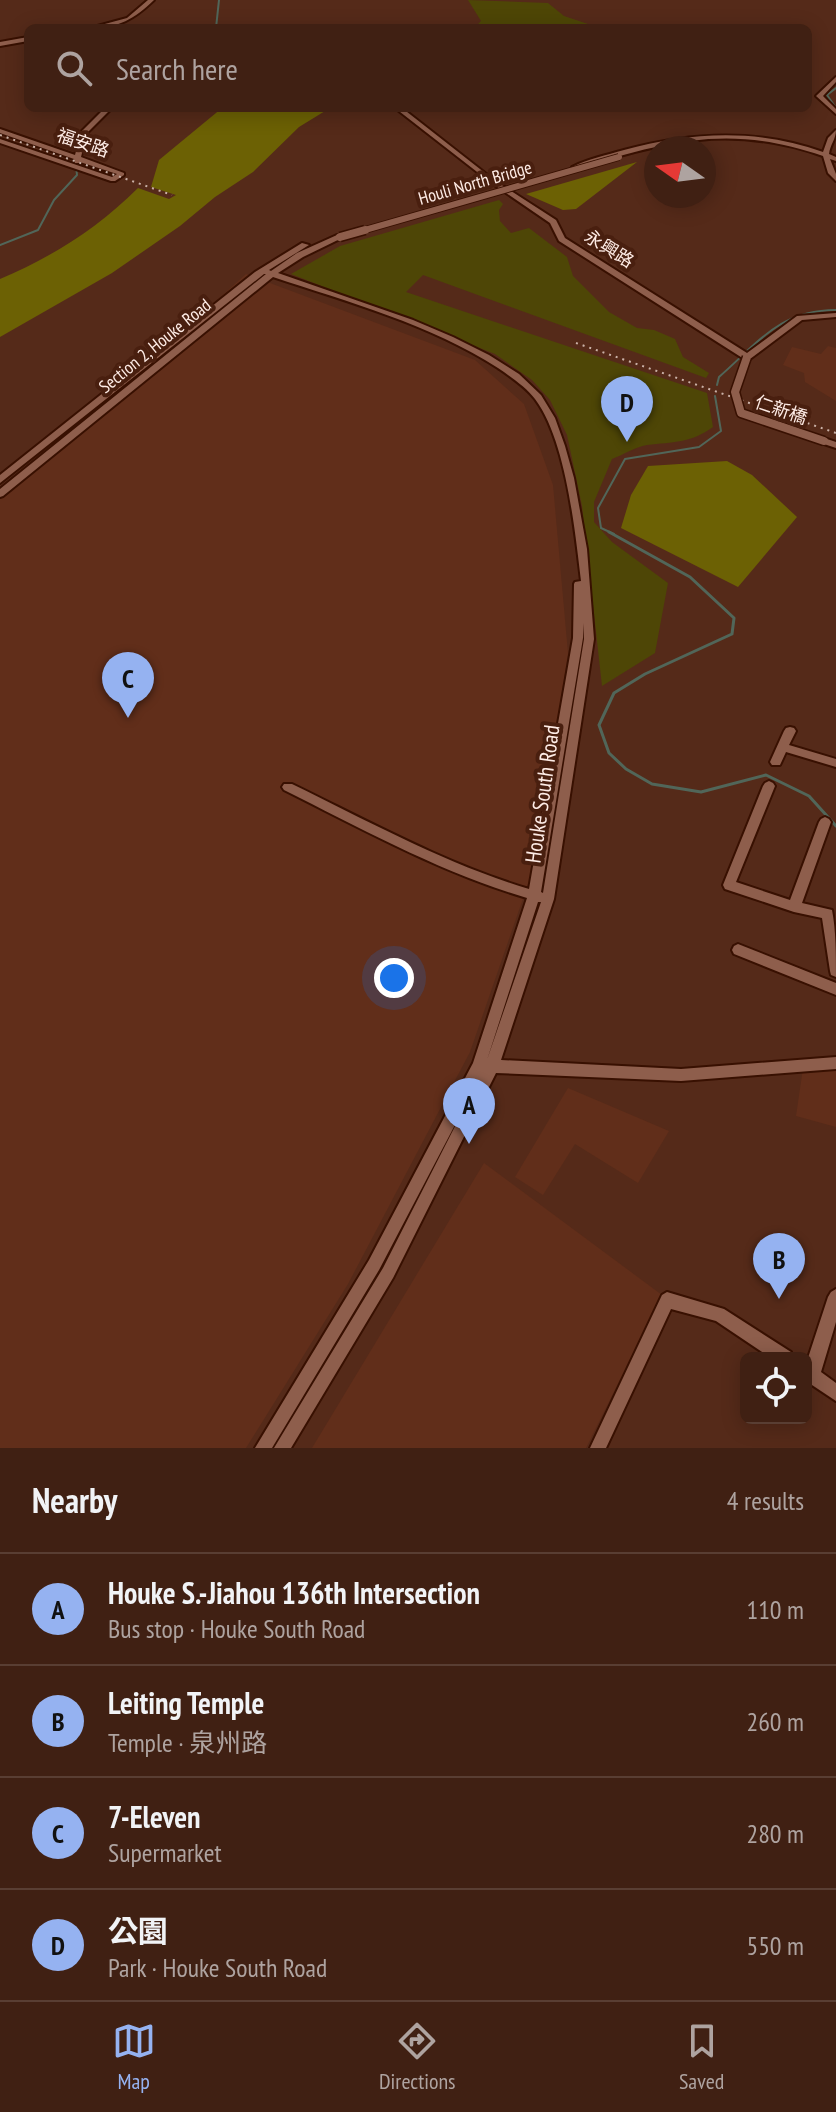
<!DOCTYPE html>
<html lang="en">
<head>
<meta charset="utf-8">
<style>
	body { margin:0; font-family:"PT Sans Narrow","Noto Sans TC",sans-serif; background:#4b2d21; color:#f1f3f6 }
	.controls { position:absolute; right:24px; bottom:24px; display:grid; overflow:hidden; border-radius:12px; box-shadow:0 4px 20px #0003 }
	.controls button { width:72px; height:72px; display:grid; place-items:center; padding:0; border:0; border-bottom:2px solid #593e33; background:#402013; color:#f1f3f6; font:40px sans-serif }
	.compass { position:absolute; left:644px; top:136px; width:72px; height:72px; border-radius:50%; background:#402013; box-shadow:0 4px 20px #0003; rotate:284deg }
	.you { position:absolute; left:394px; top:978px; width:28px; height:28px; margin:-20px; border:6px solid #fff; border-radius:50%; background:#1a73e8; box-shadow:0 0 0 12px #1a73e833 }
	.badge { display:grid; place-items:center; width:52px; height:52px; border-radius:50%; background:#95b2f1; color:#111; font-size:26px; font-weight:700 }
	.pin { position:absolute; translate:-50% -66px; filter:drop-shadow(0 2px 4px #0008) }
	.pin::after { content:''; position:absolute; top:42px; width:28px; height:24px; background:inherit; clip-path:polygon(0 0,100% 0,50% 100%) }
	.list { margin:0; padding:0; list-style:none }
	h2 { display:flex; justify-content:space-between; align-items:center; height:104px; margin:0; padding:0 32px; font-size:34px }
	h2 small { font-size:26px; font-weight:400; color:#aea3a0 }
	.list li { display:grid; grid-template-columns:52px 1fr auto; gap:24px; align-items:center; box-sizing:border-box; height:112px; padding:0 32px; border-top:2px solid #593e33 }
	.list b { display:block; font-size:30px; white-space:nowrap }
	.list p { margin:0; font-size:26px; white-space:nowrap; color:#aea3a0 }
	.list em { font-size:26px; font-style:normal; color:#aea3a0 }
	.icon { flex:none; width:44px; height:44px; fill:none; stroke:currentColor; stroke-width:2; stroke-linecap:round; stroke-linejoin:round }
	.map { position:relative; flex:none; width:836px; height:1448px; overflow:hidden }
	.search { position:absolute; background:#402013; box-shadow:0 4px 20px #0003; left:24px; right:24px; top:24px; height:88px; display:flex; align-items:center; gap:20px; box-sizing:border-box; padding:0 28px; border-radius:12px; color:#aea3a0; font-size:30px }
	.sheet { height:552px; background:#402013 }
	nav { display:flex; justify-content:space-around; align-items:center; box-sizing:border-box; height:112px; border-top:2px solid #593e33; background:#402013; font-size:22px; color:#aea3a0 }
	nav a { display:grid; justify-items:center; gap:4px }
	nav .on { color:#95b2f1 }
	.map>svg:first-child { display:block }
</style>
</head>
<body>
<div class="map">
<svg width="836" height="1448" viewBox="0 0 836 1448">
	<rect width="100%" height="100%" fill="#552a19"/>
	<g fill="#612e1a">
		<polygon points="246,274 475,360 524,404 553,485 568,653 536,861 470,1052 348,1284 246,1448 0,1448 0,497"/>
		<polygon points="828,346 836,348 836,401 805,382 804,373 783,365 792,347 821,354"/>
		<polygon points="836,1065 836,1127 796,1116 803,1068"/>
		<polygon points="568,1088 669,1131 638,1183 575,1144 543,1195 515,1177"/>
		<polygon points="484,1163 662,1295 586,1448 312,1448"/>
	</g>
	<g fill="#4e4606">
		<polygon points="468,0 548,3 564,16 600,28 474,28 481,21"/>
		<path d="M 499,200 L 503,204 L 499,210 L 500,221 L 511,233 L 529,228 L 567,257 L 573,276 L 609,312 L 637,328 L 654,330 L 675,339 L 683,357 L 709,373 L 706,378 L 423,275 L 406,292 L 707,393 L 713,427 C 691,443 673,442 647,445 C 635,447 623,455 612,459 L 594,502 L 594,522 L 612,542 L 668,583 L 655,653 L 602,686 L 582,506 L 567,435 L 550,400 L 532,380 L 495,354 L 291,274 L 340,246 Z"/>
	</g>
	<g fill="#6c6104">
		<path d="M 222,108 L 330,108 L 299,127 L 253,172 L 215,197 L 180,226 L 112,273 L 0,337 L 0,279 C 52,257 98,228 138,188 L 169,199 L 176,195 L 151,187 L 159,160 Z"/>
		<polygon points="637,162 576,209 563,210 526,194"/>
		<polygon points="727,461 752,475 797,517 738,587 621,528 631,495 648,466"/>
	</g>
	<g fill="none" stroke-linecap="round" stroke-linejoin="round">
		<g stroke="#516659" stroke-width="2">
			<polyline points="216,28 219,0"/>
			<polyline points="836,88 827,95 836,108"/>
			<polyline points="75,159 83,129 106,108"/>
			<polyline points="0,245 38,230 54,200 77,175 76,166"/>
			<path d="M 717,385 L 719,377 C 759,342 780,310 836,310"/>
			<polyline points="614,534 601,528 598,508 625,459 699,447 721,431 715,396"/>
		</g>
		<polyline stroke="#516659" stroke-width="3" points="609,532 690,577 734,618 732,634 645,674 614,693 599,725 609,753 626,769 652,784 701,792 766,775 809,796 836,826"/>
		<g stroke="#381001" stroke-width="4">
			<g id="minor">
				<path d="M 148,0 L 154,0 C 134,19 119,28 90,28 L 127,18 Z"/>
				<polygon points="28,37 28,41 0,46 0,42"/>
				<polygon points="836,77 836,82 823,96 836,109 836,114 816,96"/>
				<polygon points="105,108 112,108 87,133 81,157 124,173 124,175 115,181 111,181 0,143 0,139 112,177 117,174 80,162 79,163 75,163 74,159 0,133 0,129 75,155 81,132"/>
				<polygon points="395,108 402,108 494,180 556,220 565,238 747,353 797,316 836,313 836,317 802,320 750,359 744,359 559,241 550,223 490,182"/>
				<path d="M 836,130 C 836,139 830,145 829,154 L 836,157 L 836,161 L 830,159 L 836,174 L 836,181 L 828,173 L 823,156 C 729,123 666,142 575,169 L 572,167 C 587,159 607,155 624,150 C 690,132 757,128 823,152 L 828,138 Z"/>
				<path d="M 337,235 L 344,237 L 303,257 L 278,273 L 413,320 L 453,337 L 489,355 L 519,374 L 541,395 L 555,418 L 565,446 L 574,478 L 587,549 L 594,639 L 554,899 L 501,1060 L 681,1069 L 836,1057 L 836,1069 L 681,1081 L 496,1073 L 393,1278 L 291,1448 L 274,1448 L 383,1268 L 478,1081 L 379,1270 L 272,1448 L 255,1448 L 369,1260 L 473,1063 L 527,898 C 442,873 364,830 284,790 L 282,787 L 284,784 L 292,784 C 370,822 446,864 529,889 L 573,638 L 574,584 L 575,582 L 581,581 C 575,531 566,440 535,399 C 526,387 511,377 498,368 C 430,324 348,302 273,277 L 3,496 L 0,497 L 0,489 L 266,274 L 264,274 L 0,483 L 0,475 L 255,272 L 302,243 L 309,245 L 269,270 L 271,271 L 297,253 ZM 583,623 L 584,639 L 543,893 L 541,892 L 583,638 ZM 538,902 L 541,902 L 487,1060 Z"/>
				<polygon points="824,438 836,442 836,448 821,443 820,441"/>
				<polygon points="790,727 794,728 796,731 789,745 836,759 836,767 786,752 780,765 772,765 770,762 784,731 786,728"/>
				<path d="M 769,781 L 773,783 L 775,786 L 736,882 L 790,900 L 819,822 L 821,819 L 825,817 L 829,819 L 831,822 L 802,903 L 832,910 C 836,930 836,955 836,977 L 831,975 L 830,971 L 822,918 L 794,912 L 725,889 L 723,885 L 763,786 L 765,783 Z"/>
				<polygon points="738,944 836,983 836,995 734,954 732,950 734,946"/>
				<polygon points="836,1289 836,1322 821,1372 836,1383 836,1401 806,1381 806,1364 828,1297 831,1292"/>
				<polygon points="667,1292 724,1309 791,1352 793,1358 771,1358 716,1321 671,1309 606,1448 590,1448 662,1295"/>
			</g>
		</g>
		<use href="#minor" fill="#8e5e4c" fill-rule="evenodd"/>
		<g stroke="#cab1a7" stroke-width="2" stroke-dasharray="2 5" stroke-linecap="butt">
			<polyline points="0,135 172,195"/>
			<polyline points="576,343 836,433"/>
		</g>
		<g stroke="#381001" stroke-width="8" stroke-linecap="butt">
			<polyline id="minor-bridge-far1" points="358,232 619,157"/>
		</g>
		<g stroke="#381001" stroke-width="11" stroke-linecap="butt">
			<g id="minor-bridge">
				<polyline points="340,237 365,230"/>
				<polyline points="747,357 735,392 741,413 824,441"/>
			</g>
		</g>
		<use href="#minor-bridge-far1" stroke="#8e5e4c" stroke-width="6"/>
		<use href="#minor-bridge" stroke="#8e5e4c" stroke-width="8"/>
	</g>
	<g text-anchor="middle" stroke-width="8" stroke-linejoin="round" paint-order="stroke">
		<g font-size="18" fill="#feece6" stroke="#491f0f">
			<text transform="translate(83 143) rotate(19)" y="6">福安路</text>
			<text transform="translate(475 183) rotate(-16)" y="6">Houli North Bridge</text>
			<text transform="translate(609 249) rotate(32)" y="6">永興路</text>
			<text transform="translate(155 346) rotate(-39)" y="6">Section 2, Houke Road</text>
			<text transform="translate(781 410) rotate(19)" y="6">仁新橋</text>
		</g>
		<g font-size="22" fill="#feece6" stroke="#491f0f">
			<text transform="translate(542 794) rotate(-82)" y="8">Houke South Road</text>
		</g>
	</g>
</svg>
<div class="controls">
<button><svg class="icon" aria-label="locate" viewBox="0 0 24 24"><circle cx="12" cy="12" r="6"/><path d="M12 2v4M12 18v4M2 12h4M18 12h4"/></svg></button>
</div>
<svg class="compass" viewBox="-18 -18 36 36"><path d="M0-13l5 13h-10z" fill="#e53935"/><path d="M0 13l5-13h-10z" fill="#aea3a0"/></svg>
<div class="you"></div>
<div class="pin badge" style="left:469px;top:1144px">A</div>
<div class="pin badge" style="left:779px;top:1299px">B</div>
<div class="pin badge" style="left:128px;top:718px">C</div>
<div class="pin badge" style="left:627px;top:442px">D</div>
<div class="search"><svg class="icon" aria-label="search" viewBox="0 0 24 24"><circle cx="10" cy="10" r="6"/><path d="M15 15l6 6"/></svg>Search here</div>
</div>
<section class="sheet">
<h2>Nearby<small>4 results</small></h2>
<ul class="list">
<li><span class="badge">A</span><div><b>Houke S.-Jiahou 136th Intersection</b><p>Bus stop · Houke South Road</p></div><em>110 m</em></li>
<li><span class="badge">B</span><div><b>Leiting Temple</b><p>Temple · 泉州路</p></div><em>260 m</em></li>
<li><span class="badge">C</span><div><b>7-Eleven</b><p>Supermarket</p></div><em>280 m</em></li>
<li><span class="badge">D</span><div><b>公園</b><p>Park · Houke South Road</p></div><em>550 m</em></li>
</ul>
</section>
<nav>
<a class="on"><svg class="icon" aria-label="map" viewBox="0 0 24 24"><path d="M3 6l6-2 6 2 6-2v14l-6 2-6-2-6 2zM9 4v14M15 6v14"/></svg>Map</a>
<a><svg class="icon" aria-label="directions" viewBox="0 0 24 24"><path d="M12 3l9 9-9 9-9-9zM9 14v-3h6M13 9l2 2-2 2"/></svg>Directions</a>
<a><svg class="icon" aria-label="saved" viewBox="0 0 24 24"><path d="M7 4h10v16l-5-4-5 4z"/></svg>Saved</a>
</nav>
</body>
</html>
